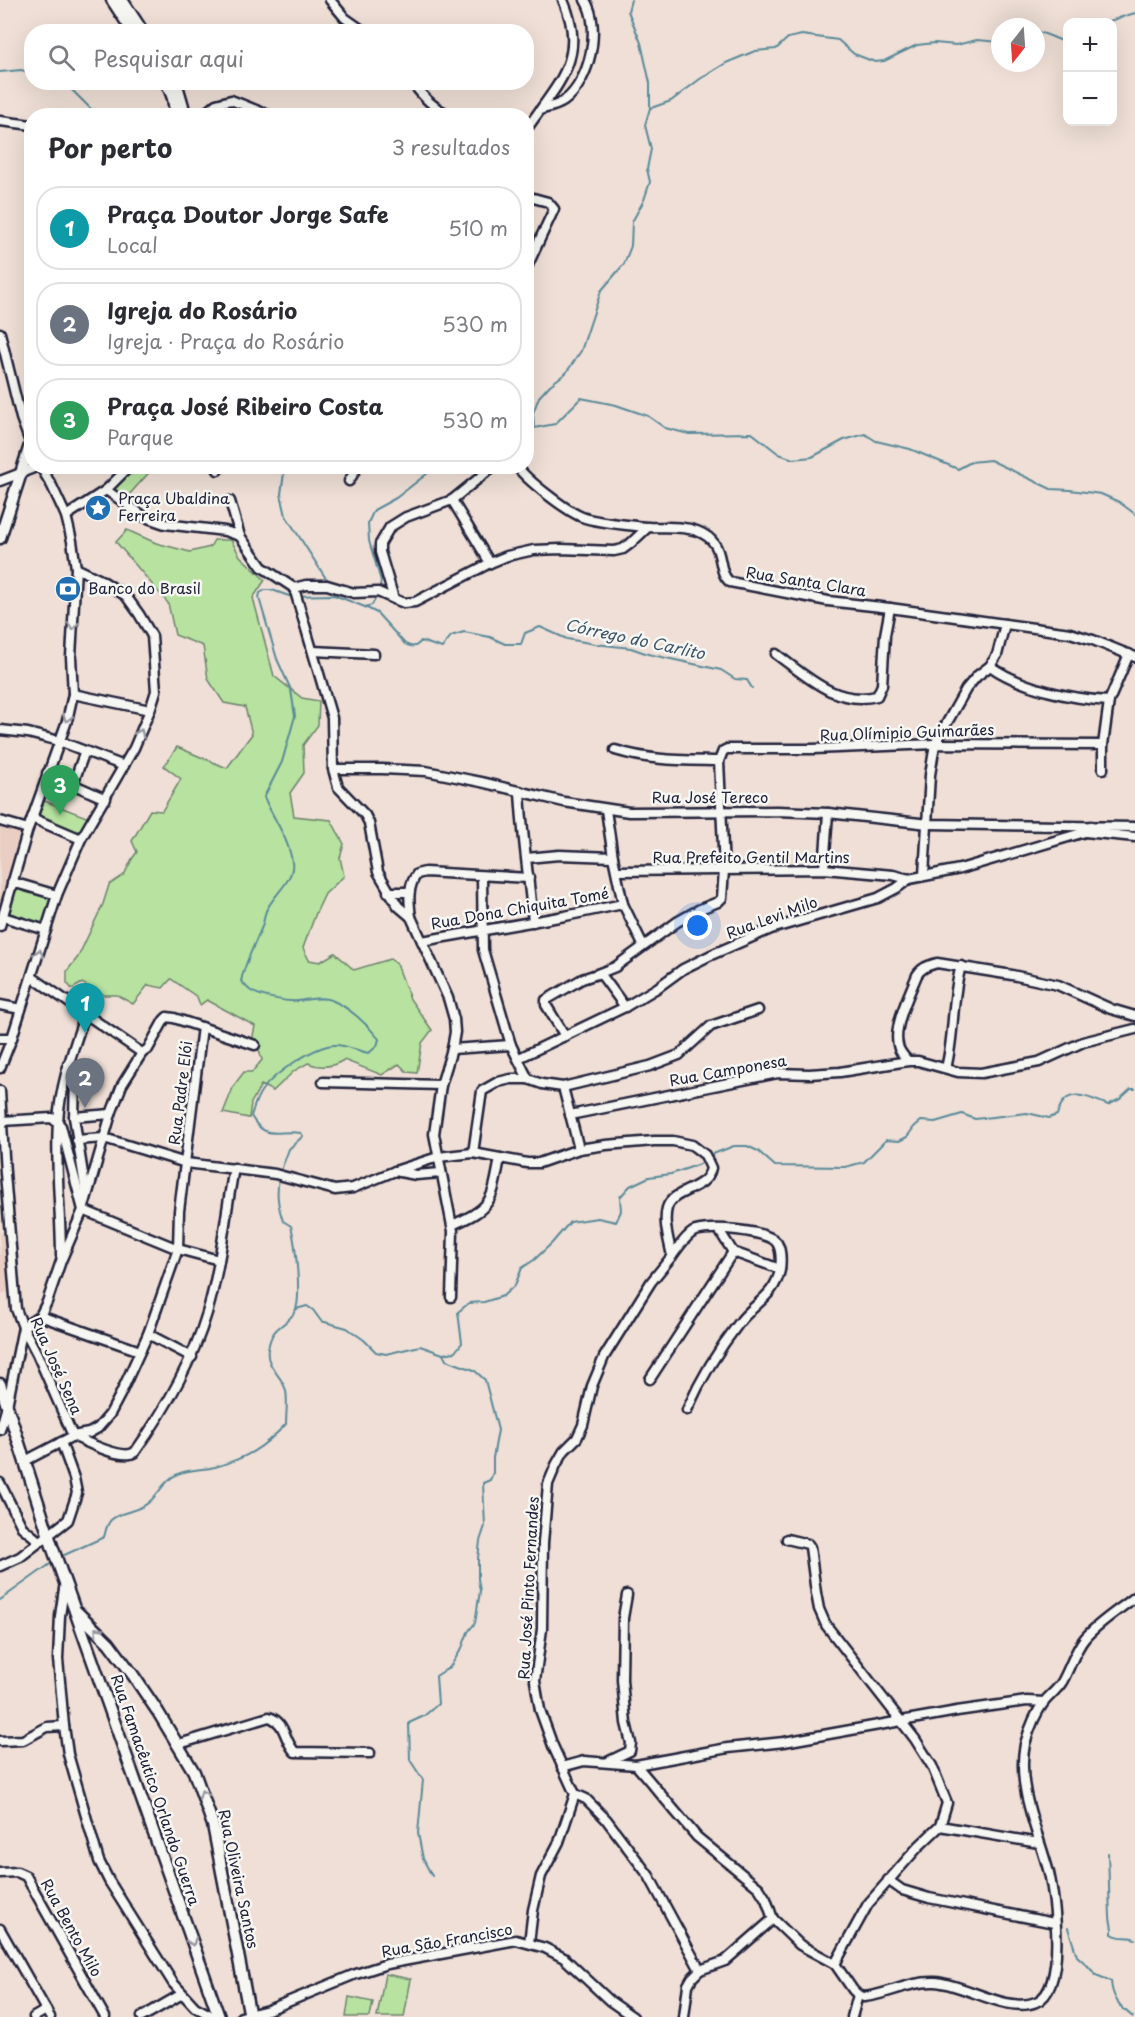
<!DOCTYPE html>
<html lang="pt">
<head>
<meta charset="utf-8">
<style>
	body { margin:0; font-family:"Playpen Sans",sans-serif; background:#f2f2f3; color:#2b2b33 }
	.controls { position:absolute; right:18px; top:18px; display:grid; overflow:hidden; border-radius:12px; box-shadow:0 6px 24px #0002 }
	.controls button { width:54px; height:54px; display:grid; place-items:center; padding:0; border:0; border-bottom:2px solid #e1e1e2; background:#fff; color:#2b2b33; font:30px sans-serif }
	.compass { position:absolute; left:991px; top:18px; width:54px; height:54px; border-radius:50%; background:#fff; box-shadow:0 6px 24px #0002; rotate:197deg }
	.you { position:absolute; left:698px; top:926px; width:21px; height:21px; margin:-15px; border:4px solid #fff; border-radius:50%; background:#1a73e8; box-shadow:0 0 0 9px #1a73e833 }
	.badge { display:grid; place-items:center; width:39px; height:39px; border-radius:50%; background:#1f6fb2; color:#fff; font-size:20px; font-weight:700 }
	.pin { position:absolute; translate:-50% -50px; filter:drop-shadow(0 2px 3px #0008) }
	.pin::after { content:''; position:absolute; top:32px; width:21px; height:18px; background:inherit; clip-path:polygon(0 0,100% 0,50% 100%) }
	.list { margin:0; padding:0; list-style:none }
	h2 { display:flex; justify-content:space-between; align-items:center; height:78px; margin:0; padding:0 24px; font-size:26px }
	h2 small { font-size:20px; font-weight:400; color:#7c7c81 }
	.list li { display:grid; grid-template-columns:39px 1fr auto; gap:18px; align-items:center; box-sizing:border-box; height:84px; margin:0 12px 12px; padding:0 12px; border:2px solid #e1e1e2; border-radius:24px }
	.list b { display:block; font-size:22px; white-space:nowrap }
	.list p { margin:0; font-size:20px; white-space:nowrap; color:#7c7c81 }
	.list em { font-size:20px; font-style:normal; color:#7c7c81 }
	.icon { flex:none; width:33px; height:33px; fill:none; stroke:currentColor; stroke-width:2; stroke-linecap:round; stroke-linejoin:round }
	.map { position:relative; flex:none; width:1135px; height:2017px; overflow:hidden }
	.search { position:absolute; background:#fff; box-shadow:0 6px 24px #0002; left:24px; top:24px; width:510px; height:66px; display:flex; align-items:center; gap:15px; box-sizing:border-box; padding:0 21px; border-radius:24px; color:#7c7c81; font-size:22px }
	.panel { position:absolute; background:#fff; box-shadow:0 6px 24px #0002; left:24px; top:108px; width:510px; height:366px; border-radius:24px }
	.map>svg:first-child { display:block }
</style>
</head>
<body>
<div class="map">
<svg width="1135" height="2017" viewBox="0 0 1135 2017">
	<rect width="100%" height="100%" fill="#efdfd6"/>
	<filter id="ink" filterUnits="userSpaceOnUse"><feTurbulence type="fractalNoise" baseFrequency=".0167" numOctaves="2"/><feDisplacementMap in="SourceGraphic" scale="12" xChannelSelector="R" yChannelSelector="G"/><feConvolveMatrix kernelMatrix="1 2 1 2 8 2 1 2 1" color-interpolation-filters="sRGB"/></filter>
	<g filter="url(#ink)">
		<g fill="#eacec3">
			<polygon points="0,825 20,831 0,902"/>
			<polygon points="5,1232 13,1291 0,1294 0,1233"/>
		</g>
		<g fill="#b7e29f" stroke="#6c826d" stroke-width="1.5">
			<polygon points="135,467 154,467 127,497 113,489"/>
			<path d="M 127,530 L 156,543 L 190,552 L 210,547 L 214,540 L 231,540 L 240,556 L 265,580 L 253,598 L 274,676 L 302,698 L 319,701 L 318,725 L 303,745 L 304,773 L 290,793 L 294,816 L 331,820 L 344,844 L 340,858 L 344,876 L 325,894 L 316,913 L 303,948 L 309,960 L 320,962 L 335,953 L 354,970 L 390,959 L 397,964 L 410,999 L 432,1030 L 422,1043 L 417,1073 L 407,1072 L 399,1064 L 382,1075 L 344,1060 C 332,1067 321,1069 308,1063 L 294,1071 L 273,1091 L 261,1085 L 251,1103 L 249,1118 L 223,1113 L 234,1085 L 244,1072 L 252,1072 L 262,1060 L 257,1043 L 252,1041 L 255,1026 L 207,1000 L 200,1005 L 197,997 L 171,979 L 163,988 L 148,985 L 133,1004 L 117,995 L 104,995 L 82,983 L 72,989 L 67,983 L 67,971 L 78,957 L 103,904 L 109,885 L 124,875 L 132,859 L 137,852 L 132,841 L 150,810 L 162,811 L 181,779 L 164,766 L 177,747 L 227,768 L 252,734 L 245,707 L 224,703 L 208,679 L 203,646 L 175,635 L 168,603 L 116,542 Z"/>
			<polygon points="42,800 89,818 79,834 42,818 37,813"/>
			<polygon points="16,888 51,899 43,924 9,914"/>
			<polygon points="385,1974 411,1979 404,2017 377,2017"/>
			<polygon points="349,1997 373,2002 370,2017 346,2017"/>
		</g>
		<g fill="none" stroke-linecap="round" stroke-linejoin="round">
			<g stroke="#5a8a9a" stroke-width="2">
				<polyline points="1106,22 1135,13"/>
				<path d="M 1036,32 C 1048,33 1056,40 1068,43"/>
				<polyline points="0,72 21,70 32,73"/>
				<polyline points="57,82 72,90 98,116"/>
				<polyline points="651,108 671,101 700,79 726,63 755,51 776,49 788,38 802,35 838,40 854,54 875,62 884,61 917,45 935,43 956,45 977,40 1000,42"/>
				<polyline points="534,428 555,424 581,398 616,405 648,416 665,428 689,434 752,433 779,454 793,459 812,457 844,440 865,434 876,441 910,449 958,469 971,462 990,460 1051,489 1070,490 1101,494 1119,502 1135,514"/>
				<polyline points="526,435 529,435 534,428 533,413 539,397 550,385 566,373 581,351 601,291 624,264 631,246 632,222 644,200 650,182 647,169 651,149 645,125 650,108 650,83 641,43 628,11 631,0"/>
				<polyline points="285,466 281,494 286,516 325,577 332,583"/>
				<polyline points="379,590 381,581 369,541 368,523 374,510 396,498 433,469 439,466"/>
				<path d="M 365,607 L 377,613 L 405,644 C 413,648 416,647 421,641 L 442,648 L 451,636 L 464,632 L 490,637 L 505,644 L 521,644 L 525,633 L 540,627 L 567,639 L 595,644 L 631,648 L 648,654 L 721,670 L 735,679 L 747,680 L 752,688"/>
				<path d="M 280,1173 L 289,1149 L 303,1136 L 301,1133 C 277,1129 266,1142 251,1116 C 254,1107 256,1098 262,1090 C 274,1074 317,1043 337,1045 C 348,1046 358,1051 369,1053 L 377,1046 L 379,1039 C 367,1024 349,1007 331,1000 C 320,996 308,1000 298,1001 C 287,1002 261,997 251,991 C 248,989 244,984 241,981 C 245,962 254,946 261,929 C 264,923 264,916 266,911 C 273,895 295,880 292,862 C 289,839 273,818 264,797 L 282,762 L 295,716 L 291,690 L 277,659 L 259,598 L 260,593 L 265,590 L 272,590 L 289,596 L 334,595 L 365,607 L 372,605 L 377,596"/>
				<path d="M 296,1309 L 307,1306 L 313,1310 L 321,1321 L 347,1328 L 364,1340 L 376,1352 L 386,1354 L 420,1346 L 443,1354 L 455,1352 L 462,1343 L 458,1312 L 469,1303 L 484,1302 L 503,1296 L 515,1285 L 522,1268 L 534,1260 L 552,1243 L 570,1222 L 598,1218 L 616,1222 L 621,1211 L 620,1197 L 630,1186 L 649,1177 L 671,1174 L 700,1164 L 713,1154 L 734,1146 L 747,1146 L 758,1151 L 775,1166 L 845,1167 L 864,1162 L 886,1140 L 899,1141 L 907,1137 L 914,1127 L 921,1121 L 935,1122 L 962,1114 L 975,1119 L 1027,1113 L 1049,1118 L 1057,1115 C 1065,1085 1087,1096 1108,1105 L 1120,1099 L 1131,1089 L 1135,1089"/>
				<path d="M 60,1557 L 104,1537 C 106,1531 106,1525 111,1520 C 120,1511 138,1512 148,1503 C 159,1494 165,1479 178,1474 C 189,1469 203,1470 215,1467 C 247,1458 263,1448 286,1424 C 286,1414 288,1401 286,1391 C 283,1376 265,1367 268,1349 C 272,1325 283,1329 294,1313 C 303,1302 295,1241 291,1226 L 283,1221 C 278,1206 276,1194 279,1179"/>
				<polyline points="0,1600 53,1562"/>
				<path d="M 1108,1853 C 1109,1874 1109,1895 1110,1916 C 1110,1923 1113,1927 1112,1934 C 1121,1940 1128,1935 1135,1939"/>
				<polyline points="432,1876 423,1859 418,1833 423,1780 410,1760 409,1723 424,1716 438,1704 436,1676 450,1667 462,1648 468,1632 475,1623 480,1591 478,1579 478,1558 480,1541 485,1526 483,1483 490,1480 493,1473 493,1458 498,1430 485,1380 474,1370 446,1360 443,1354"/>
				<path d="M 1068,1928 L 1077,1956 L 1087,1965 L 1096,1975 L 1111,1981 C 1112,1998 1120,2007 1133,2017"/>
			</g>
			<g stroke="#22223b" stroke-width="13">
				<g id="minor">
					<polyline points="330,0 345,18 365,32"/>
					<path d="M 412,82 C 423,97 435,110 453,116"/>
					<path d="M 542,109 C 550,107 557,106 564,101 C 590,82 602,27 585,0"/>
					<polyline points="202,116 216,104 231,100 271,116"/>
					<polyline points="0,121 32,125"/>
					<path d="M 526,130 C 556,85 589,59 563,0"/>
					<polyline points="526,196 548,202 554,209 526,269"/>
					<polyline points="0,333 21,418 31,445"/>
					<polyline points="216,466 218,470"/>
					<polyline points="494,466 452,500 406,517 390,527 380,544 380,552 394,599 404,603 415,602 490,563 507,556 534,550 561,549 614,551 623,549 631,543 648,527"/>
					<path d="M 517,466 C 526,480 567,511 582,517 C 598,523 629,525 646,527 C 663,528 681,525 697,531 C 729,543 714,570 730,582 L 828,601 L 890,608 L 1070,633 L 1093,640 L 1135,657"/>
					<polyline points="0,481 39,466"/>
					<polyline points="349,481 358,466"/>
					<polyline points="106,490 145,517 165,524 225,531 240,536 262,567 294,588 332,718 333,769 338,787 365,815 369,823 378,872 398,906 411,917 448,998 454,1019 455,1032 452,1049 441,1085 434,1134 453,1231 451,1297"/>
					<polyline points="452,500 490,563"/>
					<polyline points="230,501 240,536"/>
					<polyline points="66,516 106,490 130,466"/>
					<polyline points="294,588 306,585 327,585 354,593 378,592 394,599"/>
					<polyline points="313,651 374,654"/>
					<path d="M 776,654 C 806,676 836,706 877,696 L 882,685 L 885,635 L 890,608"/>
					<path d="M 990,666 C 1021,688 1071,699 1109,701"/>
					<polyline points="73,694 150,710"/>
					<polyline points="0,730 28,733 59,741 124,766"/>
					<path d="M 615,750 C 651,761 682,760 719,761"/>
					<polyline points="333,769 382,769 426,771 481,782 564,802 629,812 777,811 828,813 929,824 1135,827"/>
					<polyline points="1103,769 1103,745"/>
					<polyline points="47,773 106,799"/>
					<polyline points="73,784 85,751"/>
					<path d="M 520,791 C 522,835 529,878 533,922"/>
					<polyline points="606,810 613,857 623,904 643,945"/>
					<polyline points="32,818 81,839"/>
					<polyline points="0,821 28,829"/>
					<polyline points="1085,832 1135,837"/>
					<polyline points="527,858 559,855 613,857"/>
					<polyline points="824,869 828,813"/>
					<polyline points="617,871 824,869 893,875 909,879 960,869 1085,832 1091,826"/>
					<polyline points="924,875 930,775 935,744 966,689 977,676 990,666 997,655 1005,624"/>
					<polyline points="482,877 483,950 511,1045 528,1079"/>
					<polyline points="12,882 57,895"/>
					<polyline points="388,892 409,892"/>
					<polyline points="3,917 46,930"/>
					<path d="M 411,917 C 409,902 407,887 417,874 L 425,872 L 529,878"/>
					<polyline points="0,926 28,829 67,721 73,694 71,657 76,568 72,541 66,516 52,486 40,466"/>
					<polyline points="422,941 565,916 623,904"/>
					<polyline points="32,977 142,1053"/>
					<polyline points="0,1005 21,1009"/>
					<polyline points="625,1007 600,973 615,967 677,922 700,909 718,902 722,898 724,870 719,761 723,751 727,749 813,749 935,744 1103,745 1109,701 1129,654"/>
					<polyline points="565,1036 546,1005 546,1000 582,979 600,973"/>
					<polyline points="0,1038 12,1038"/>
					<polyline points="452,1049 511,1045"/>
					<polyline points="519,1058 625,1007 657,988 683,969 711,955 771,929 878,898 897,888 909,879"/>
					<path d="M 908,1061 C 904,1056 899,1052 898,1045 C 893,1026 910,993 917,975 C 922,967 928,966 937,963 L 1012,975 L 1058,985 L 1111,1009 L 1135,1016"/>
					<polyline points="68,1064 75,1080 74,1117 86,1193"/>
					<polyline points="0,1068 12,1038 57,895 81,839 134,748 150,710 156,691 152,636 139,614 126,596 101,580 76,568"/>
					<path d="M 946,1068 C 955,1034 951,1000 961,966"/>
					<polyline points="323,1082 441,1085"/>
					<polyline points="563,1087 579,1149"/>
					<path d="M 0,1091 L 5,1173 L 16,1309 L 23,1327 L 37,1354 L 73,1436 C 86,1442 123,1461 135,1452 C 165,1410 192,1363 207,1313 C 221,1266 225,1216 234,1168"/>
					<polyline points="570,1115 778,1073 809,1074 840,1072 908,1061 918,1061 958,1072 981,1073 1039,1062 1083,1042 1135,1029"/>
					<polyline points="74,1117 111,1114"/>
					<polyline points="2,1121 52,1118 61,1126 83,1210 178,1249 219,1260"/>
					<path d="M 77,1140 L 104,1138 L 186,1163 L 275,1174 L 335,1190 L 353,1188 L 395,1171 L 438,1157 L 473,1153 L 527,1163 L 539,1163 L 579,1149 L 606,1145 L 654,1141 L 673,1141 L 692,1145 L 705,1155 L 711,1168 C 707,1191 673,1188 667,1208 C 663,1223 669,1241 672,1256 L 651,1282 L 604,1357 L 592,1386 L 583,1425 L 577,1438 L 564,1451 L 556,1465 L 548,1484 L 543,1543 L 542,1629 L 535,1681 L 540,1710 L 553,1746 L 575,1794"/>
					<polyline points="473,1153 482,1091 498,1082 511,1079 528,1079 542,1084 563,1087 650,1066 679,1055 711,1026 758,1010"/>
					<polyline points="395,1171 416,1175 441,1173"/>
					<path d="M 452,1225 C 493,1208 492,1200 500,1158"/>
					<polyline points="719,1230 733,1252 780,1269"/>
					<path d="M 61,1256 C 61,1211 55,1167 58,1122 C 60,1085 73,1050 85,1014"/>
					<path d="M 672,1256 C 678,1248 685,1237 693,1232 C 706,1225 769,1230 777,1243 C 782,1251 781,1262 780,1270 C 775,1296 753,1304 739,1323 C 718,1350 701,1378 687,1410"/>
					<polyline points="40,1316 140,1351"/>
					<polyline points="148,1334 192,1357"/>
					<polyline points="650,1379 733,1252"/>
					<polyline points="0,1430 7,1406 23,1327 40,1316 47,1302 61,1261 83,1210 111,1114 122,1085 142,1053 148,1049 164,1020 167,1017 174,1018 255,1045"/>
					<polyline points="25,1461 73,1436 89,1433 98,1428 110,1414 120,1395 148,1334 178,1249 179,1211 202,1027"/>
					<polyline points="0,1483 22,1527 39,1541"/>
					<polyline points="787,1539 808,1544 810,1547 816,1593 819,1609 826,1625 915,1739 932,1766 947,1803 940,1826 1039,1843"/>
					<polyline points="0,1566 20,1557 68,1520 77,1493 74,1478 61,1442"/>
					<polyline points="65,1582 60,1616 58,1659 64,1726 68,1754 99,1861 109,1881 173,1983 195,2007 214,2017"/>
					<polyline points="0,1741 23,1740 47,1727 64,1726"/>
					<path d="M 179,1744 L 269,1717 C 286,1722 284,1741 295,1752 L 370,1753"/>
					<polyline points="609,1761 630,1751 631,1743 626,1723 622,1680 623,1618 627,1595"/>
					<polyline points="636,1765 697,1837 759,1888 766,1899 773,1919"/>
					<polyline points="562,1767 584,1761 636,1765 728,1748 784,1742 957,1711 1027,1701 1044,1702"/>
					<polyline points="575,1794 586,1799 606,1819 649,1876 700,1970"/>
					<polyline points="0,1873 17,1872 26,1876 105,2017"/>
					<polyline points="888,1880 902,1890 929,1898 1054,1923"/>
					<polyline points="0,1929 50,2017"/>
					<polyline points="529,1943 533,1910 541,1876 559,1842 575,1794"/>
					<polyline points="835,1964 868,1904 918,1847 940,1826"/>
					<polyline points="34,2017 46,2010"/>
					<polyline points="142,2017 182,1994"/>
					<polyline points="241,2017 268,2010 353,1975 387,1964 516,1940 545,1948 564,1958 610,2001 633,2017"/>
					<path d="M 684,2017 L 688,1985 L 692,1978 L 700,1970 L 725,1961 L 773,1919 L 800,1945 L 835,1964 L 853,1990 L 858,1995 L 864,1997 C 887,1995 909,1981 935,1982 C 965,1984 1008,2014 1036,2002 C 1067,1990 1055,1899 1049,1873 C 1038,1831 1016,1787 1025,1744 C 1029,1730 1035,1714 1044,1702 C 1050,1695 1057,1690 1062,1682 C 1070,1668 1075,1650 1085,1638 C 1099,1622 1119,1610 1135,1597"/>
					<polyline points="852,2017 858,1995"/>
				</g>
			</g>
			<g stroke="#22223b" stroke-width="15">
				<g id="major">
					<polyline points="112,0 133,32"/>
					<polyline points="122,0 143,32"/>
					<path d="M 166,82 C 172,94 176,103 174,116"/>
					<polyline points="176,82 183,106 182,116"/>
					<polyline points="0,538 32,439"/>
					<polyline points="0,1384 53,1549 219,2017"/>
					<polyline points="75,1610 109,1643 133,1675 158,1712 194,1772 213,1825 250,2017"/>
				</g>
			</g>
			<use href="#minor" stroke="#f6f6f2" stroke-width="8"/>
			<use href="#major" stroke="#f6f6f2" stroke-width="10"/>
		</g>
		<defs><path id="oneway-chevron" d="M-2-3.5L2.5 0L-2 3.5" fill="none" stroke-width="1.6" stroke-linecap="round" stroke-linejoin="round" transform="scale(1.5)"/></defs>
		<g stroke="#9797a0">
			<use href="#oneway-chevron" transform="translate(73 626) rotate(93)"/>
			<use href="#oneway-chevron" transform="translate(67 718) rotate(106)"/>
			<use href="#oneway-chevron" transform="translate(140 733) rotate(-66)"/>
			<use href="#oneway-chevron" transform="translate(39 953) rotate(-74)"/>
			<use href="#oneway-chevron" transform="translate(98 1631) rotate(-134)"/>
			<use href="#oneway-chevron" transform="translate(203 1794) rotate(-111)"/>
			<use href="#oneway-chevron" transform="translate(192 1942) rotate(71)"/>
		</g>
	</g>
	<defs>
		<g id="sight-disc" transform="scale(1.35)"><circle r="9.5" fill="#1f6fb2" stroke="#f6f6f2"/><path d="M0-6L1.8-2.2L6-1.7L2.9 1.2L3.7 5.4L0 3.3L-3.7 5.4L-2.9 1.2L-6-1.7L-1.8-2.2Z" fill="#fff"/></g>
		<g id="bank-disc" transform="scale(1.35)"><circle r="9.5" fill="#1f6fb2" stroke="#f6f6f2"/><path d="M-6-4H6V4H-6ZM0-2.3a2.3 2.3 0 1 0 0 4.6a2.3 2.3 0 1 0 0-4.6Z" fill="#fff"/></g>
	</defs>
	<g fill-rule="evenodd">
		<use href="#sight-disc" x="98" y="508"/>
		<use href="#bank-disc" x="68" y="589"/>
	</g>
	<g text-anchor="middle" stroke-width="5" stroke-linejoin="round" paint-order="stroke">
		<g font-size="15" fill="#22223b" stroke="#f6f6f2" text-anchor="start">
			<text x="118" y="504">Praça Ubaldina<tspan x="118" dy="17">Ferreira</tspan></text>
			<text x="88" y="594">Banco do Brasil</text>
		</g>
		<g font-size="15" fill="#22223b" stroke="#f6f6f2">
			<text transform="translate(806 582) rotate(9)" y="5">Rua Santa Clara</text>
			<text transform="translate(907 733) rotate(-2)" y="5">Rua Olímipio Guimarães</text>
			<text x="710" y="803">Rua José Tereco</text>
			<text x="751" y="863">Rua Prefeito Gentil Martins</text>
			<text transform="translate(520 909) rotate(-10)" y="5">Rua Dona Chiquita Tomé</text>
			<text transform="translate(772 918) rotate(-20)" y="5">Rua Levi Milo</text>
			<text transform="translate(728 1071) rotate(-10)" y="5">Rua Camponesa</text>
			<text transform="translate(181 1093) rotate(-83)" y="5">Rua Padre Elói</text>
			<text transform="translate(56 1366) rotate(66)" y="5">Rua José Sena</text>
			<text transform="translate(529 1588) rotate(-87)" y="5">Rua José Pinto Fernandes</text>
			<text transform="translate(155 1790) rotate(71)" y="5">Rua Famacêutico Orlando Guerra</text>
			<text transform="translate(238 1879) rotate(78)" y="5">Rua Oliveira Santos</text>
			<text transform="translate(71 1928) rotate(61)" y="5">Rua Bento Milo</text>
			<text transform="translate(447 1941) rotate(-10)" y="5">Rua São Francisco</text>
		</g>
		<g font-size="16" font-style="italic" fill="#3e566a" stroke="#f6f6f2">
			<text transform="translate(635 639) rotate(12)" y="6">Córrego do Carlito</text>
		</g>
	</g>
</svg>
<div class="controls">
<button>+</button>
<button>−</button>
</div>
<svg class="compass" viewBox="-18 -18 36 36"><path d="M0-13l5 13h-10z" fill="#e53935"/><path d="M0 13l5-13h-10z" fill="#7c7c81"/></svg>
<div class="you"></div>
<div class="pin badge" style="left:85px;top:1033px;background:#0f9aa8">1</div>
<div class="pin badge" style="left:85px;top:1108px;background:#6b7280">2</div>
<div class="pin badge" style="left:60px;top:815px;background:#2e9e5b">3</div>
<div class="search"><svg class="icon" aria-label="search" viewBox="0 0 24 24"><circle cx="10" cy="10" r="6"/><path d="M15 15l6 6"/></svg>Pesquisar aqui</div>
<section class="panel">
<h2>Por perto<small>3 resultados</small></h2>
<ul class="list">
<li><span class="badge" style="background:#0f9aa8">1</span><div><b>Praça Doutor Jorge Safe</b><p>Local</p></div><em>510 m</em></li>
<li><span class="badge" style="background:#6b7280">2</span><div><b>Igreja do Rosário</b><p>Igreja · Praça do Rosário</p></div><em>530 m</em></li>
<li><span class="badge" style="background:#2e9e5b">3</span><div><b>Praça José Ribeiro Costa</b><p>Parque</p></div><em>530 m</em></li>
</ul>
</section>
</div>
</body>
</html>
